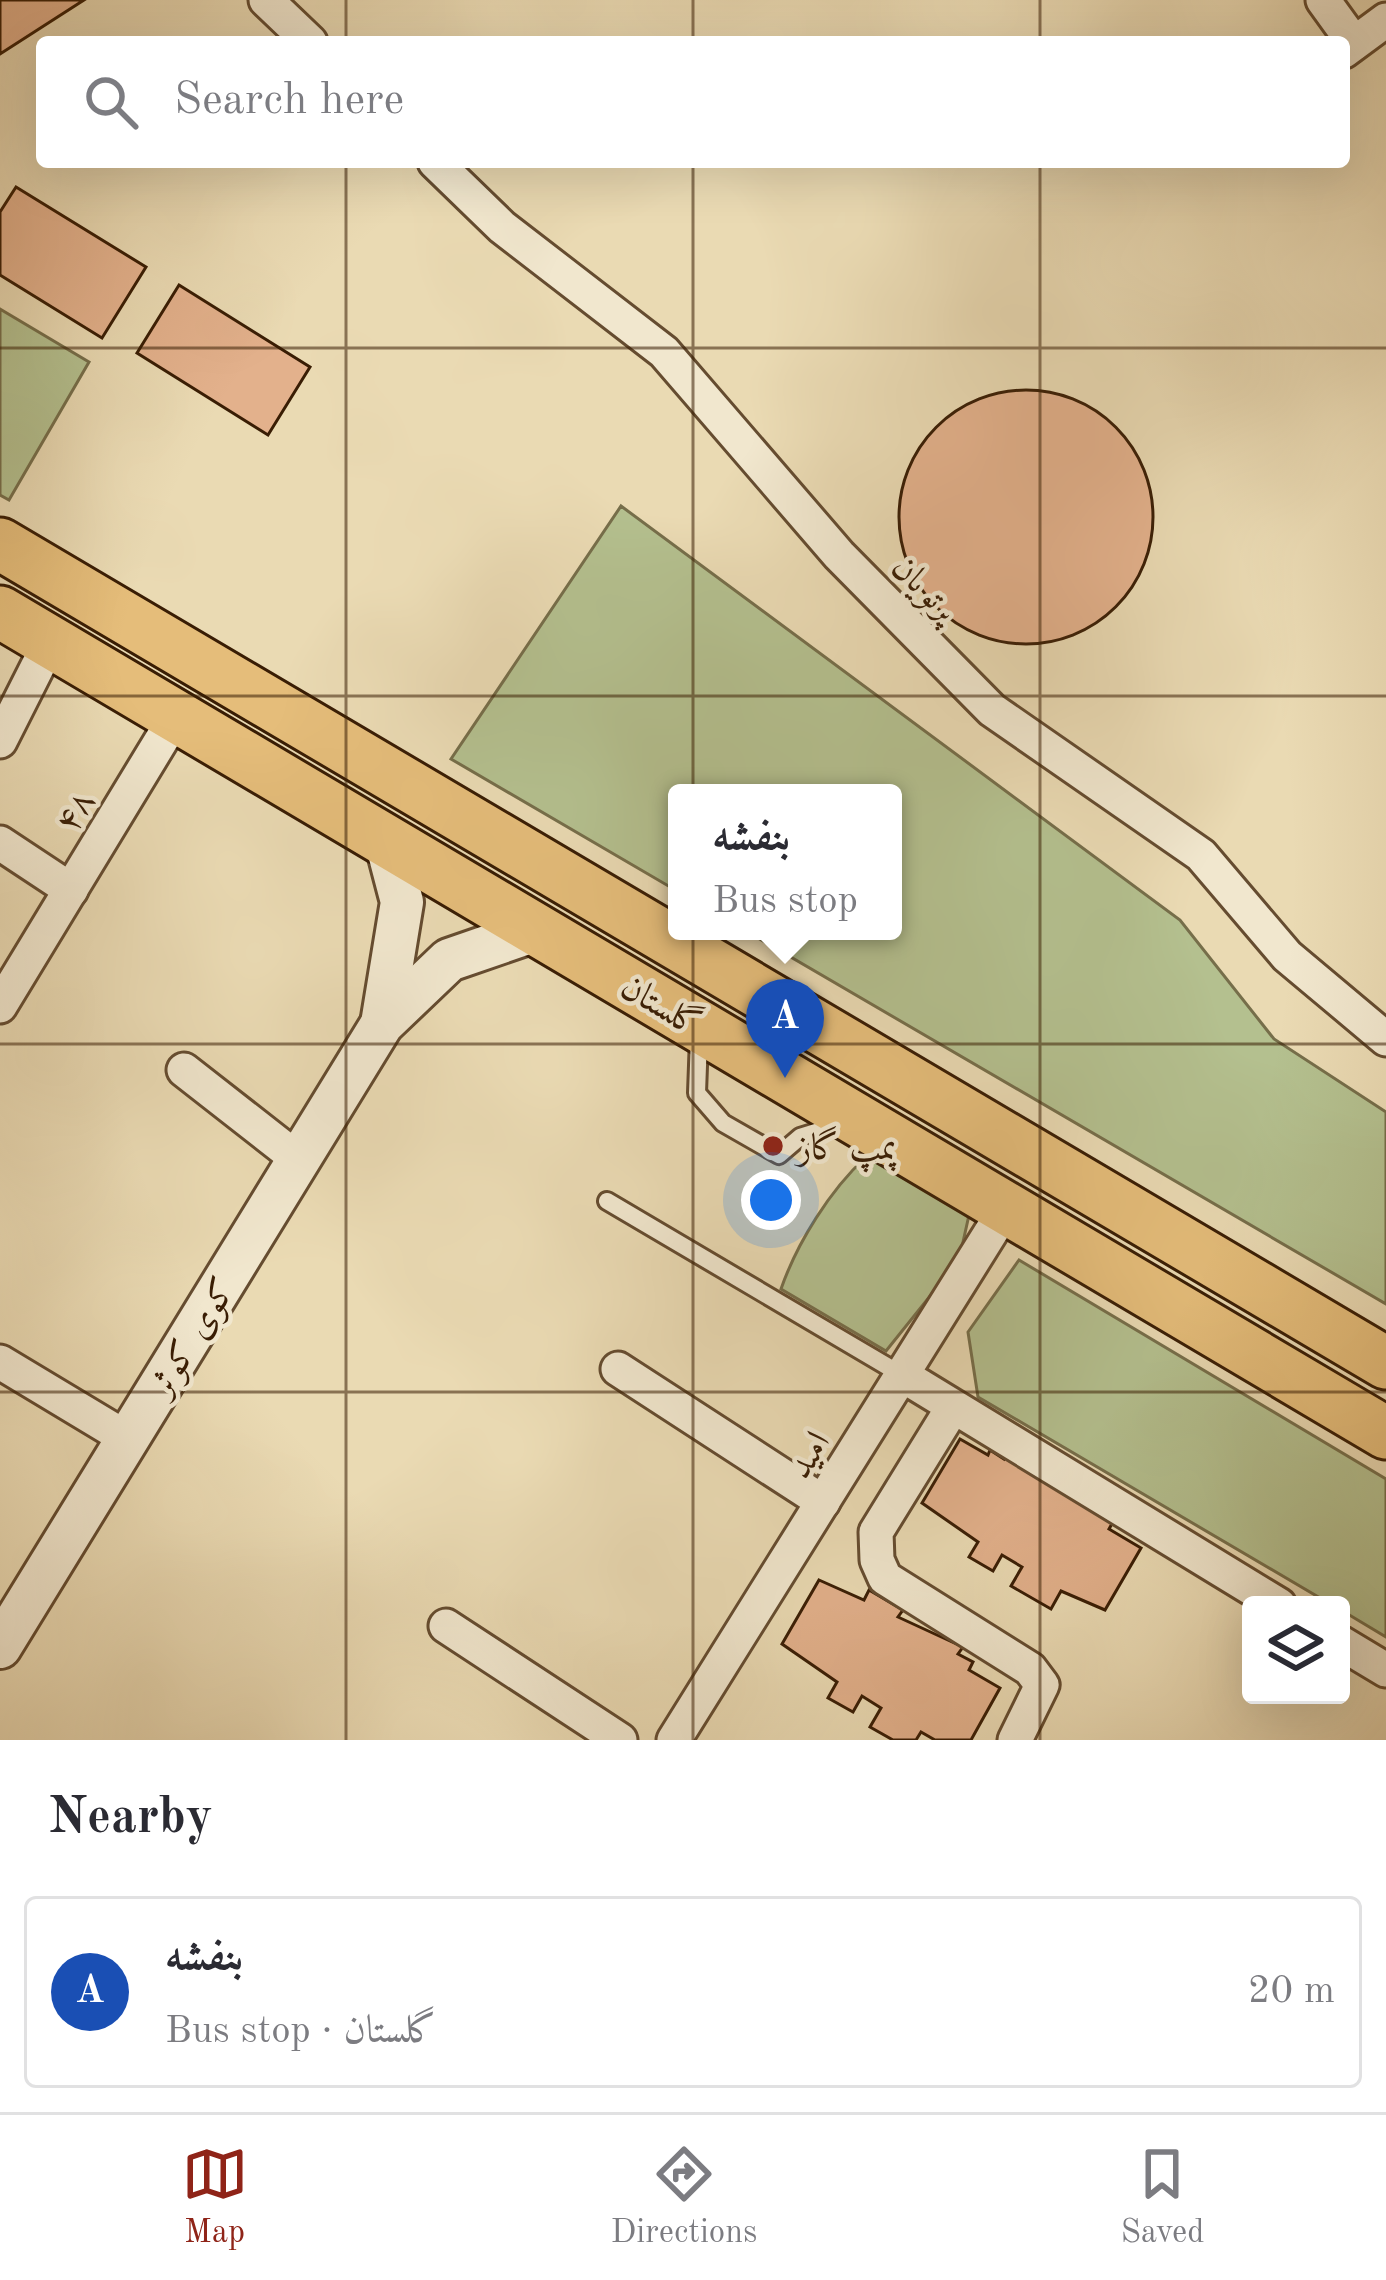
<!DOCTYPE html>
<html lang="en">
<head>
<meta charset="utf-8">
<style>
	body { margin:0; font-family:"Old Standard TT",Amiri,serif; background:#f7f7f7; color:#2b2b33 }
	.controls { position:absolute; right:36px; bottom:36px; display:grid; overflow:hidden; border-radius:12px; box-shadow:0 12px 48px #0002 }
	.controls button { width:108px; height:108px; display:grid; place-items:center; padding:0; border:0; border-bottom:3px solid #e1e1e2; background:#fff; color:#2b2b33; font:60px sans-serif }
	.you { position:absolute; left:771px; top:1200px; width:42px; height:42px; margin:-30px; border:9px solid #fff; border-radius:50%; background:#1a73e8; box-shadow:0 0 0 18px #1a73e833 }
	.badge { display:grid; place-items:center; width:78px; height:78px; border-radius:50%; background:#8f2418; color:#fff; font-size:39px; font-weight:700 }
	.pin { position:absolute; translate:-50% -99px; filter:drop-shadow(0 3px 6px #0008) }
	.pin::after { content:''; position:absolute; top:63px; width:42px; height:36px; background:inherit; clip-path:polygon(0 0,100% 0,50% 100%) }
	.popup { position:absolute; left:668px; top:784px; width:234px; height:156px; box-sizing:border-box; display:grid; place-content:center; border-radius:12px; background:#fff; filter:drop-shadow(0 3px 9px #0005); font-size:39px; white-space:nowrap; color:#7c7c81 }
	.popup b { font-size:45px; color:#2b2b33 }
	.popup::after { content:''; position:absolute; left:50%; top:100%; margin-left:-24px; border:24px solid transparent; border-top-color:#fff }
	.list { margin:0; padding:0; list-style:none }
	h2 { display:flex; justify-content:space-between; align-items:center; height:156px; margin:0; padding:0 48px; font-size:51px }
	h2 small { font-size:39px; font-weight:400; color:#7c7c81 }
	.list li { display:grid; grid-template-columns:78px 1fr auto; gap:36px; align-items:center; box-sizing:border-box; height:192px; margin:0 24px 24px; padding:0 24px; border:3px solid #e1e1e2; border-radius:12px }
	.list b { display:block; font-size:45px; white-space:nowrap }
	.list p { margin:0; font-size:39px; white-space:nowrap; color:#7c7c81 }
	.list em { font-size:39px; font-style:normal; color:#7c7c81 }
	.icon { flex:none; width:66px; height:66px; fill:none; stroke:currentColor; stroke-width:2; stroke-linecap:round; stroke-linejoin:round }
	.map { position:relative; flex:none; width:1386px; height:1740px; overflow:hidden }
	.search { position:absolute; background:#fff; box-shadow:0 12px 48px #0002; left:36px; right:36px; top:36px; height:132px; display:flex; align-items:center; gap:30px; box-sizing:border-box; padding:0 42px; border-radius:12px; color:#7c7c81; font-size:45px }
	.sheet { height:372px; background:#fff }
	nav { display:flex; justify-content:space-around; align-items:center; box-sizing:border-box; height:168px; border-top:3px solid #e1e1e2; background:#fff; font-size:33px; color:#7c7c81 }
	nav a { display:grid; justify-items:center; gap:6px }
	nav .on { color:#8f2418 }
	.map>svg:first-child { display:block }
</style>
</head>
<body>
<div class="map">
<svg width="1386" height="1740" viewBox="0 0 1386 1740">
	<rect width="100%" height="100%" fill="#eadab3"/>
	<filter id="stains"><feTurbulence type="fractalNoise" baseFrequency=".00167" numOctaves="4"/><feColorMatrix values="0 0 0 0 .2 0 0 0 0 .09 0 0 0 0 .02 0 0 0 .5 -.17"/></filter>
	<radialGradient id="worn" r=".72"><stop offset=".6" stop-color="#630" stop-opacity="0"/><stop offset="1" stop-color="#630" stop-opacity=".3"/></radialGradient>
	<g fill="#b4c08f" stroke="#766e4a" stroke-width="3">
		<polygon points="0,309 89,362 9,500 0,495"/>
		<polygon points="621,506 1180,920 1274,1039 1386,1112 1386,1304 746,931 893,931 893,793 677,793 677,891 451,759"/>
		<path d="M 866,1157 L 969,1215 L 959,1260 L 886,1351 L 781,1289 C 797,1243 830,1190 866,1157 Z"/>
		<polygon points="1019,1260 1386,1479 1386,1637 1341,1610 1341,1605 1332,1605 978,1397 968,1332"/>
	</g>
	<g fill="#e3b18c" stroke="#391d04" stroke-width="3">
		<polygon points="0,0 84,0 0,54"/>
		<polygon points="16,187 146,267 102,338 0,275 0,212"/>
		<polygon points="179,285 310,367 268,435 137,353"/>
		<circle cx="1026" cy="517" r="127"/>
		<polygon points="960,1439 988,1455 990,1450 1004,1459 1009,1449 1113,1522 1109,1529 1141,1548 1105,1610 1061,1591 1051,1609 1011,1586 1022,1567 1002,1555 993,1571 969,1557 978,1542 922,1503"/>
		<polygon points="819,1580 864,1600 869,1590 903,1610 898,1617 963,1647 958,1654 973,1662 969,1670 1000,1688 971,1740 935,1740 921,1732 916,1740 893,1740 870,1727 881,1708 862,1696 853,1712 828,1698 837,1682 782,1644"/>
	</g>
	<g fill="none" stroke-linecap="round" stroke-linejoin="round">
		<g stroke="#654c30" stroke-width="22">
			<g id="service">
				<polyline points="699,1038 697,1093 723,1123 779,1155 800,1137 842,1124"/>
				<polyline points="607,1201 902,1375"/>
			</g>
		</g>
		<g stroke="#654c30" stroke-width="39">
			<g id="minor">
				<polyline points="266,0 310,42"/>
				<polyline points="1323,0 1354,43"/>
				<polyline points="1344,51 1386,20"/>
				<polyline points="435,162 502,227 664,352 839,555 992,710 1201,855 1287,956 1386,1039"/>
				<polyline points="0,741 50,642"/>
				<polyline points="0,843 71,890"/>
				<polyline points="0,1006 176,716"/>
				<polyline points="184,1070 299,1160"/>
				<polyline points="0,1362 128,1439"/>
				<polyline points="618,1369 823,1502"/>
				<polyline points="902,1375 1279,1605"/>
				<polyline points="953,1407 876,1532 877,1560 885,1578 1030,1669 1042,1685 1015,1740"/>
				<polyline points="446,1626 620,1740"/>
				<polyline points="1341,1643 1386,1670"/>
				<polyline points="674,1740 1006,1208"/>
			</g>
		</g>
		<g stroke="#654c30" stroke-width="48">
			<g id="tertiary">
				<polyline points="382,1024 402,902 386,841"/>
				<polyline points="0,1647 382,1024 449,960 536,930"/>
			</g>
		</g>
		<g stroke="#391d04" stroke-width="57">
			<g id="primary">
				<polyline points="0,544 1386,1363"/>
				<polyline points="0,612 1386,1433"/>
			</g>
		</g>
		<use href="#service" stroke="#f1e7ce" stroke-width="16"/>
		<use href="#minor" stroke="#f1e7ce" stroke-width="33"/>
		<use href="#tertiary" stroke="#f1e7ce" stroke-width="42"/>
		<use href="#primary" stroke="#e5bd7a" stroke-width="51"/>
	</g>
	<path fill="none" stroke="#391d04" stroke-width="3" stroke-opacity="0.55" d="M 346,0 L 346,42M 693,0 L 693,42M 1040,0 L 1040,42M 346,162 L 346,1740M 693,162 L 693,1740M 1040,162 L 1040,1740M 0,348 L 1386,348M 0,696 L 1386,696M 0,1044 L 1386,1044M 0,1392 L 1386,1392"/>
	<circle fill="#8f2418" stroke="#f1e7ce" stroke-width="4.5" cx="773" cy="1146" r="12"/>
	<g text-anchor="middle" stroke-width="9" stroke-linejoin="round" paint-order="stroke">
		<g font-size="36" fill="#391d04" stroke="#f1e7ce">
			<text transform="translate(926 587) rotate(45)" y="13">پرتویان</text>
			<text transform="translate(73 810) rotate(-59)" y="13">۴۸</text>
			<text transform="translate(662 1004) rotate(31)" y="13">گلستان</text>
			<text transform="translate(191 1336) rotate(-58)" y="13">کوی کوثر</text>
			<text transform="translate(807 1454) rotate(-58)" y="13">امید</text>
		</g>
		<g font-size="36" fill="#391d04" stroke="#f1e7ce" text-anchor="start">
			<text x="797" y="1159">پمپ گاز</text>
		</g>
	</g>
	<rect width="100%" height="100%" filter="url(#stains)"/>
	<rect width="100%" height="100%" fill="url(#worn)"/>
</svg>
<div class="controls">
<button><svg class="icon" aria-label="layers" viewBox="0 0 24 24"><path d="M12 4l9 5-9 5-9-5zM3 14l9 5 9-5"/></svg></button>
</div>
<div class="you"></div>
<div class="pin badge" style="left:785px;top:1078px;background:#1a4fb4">A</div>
<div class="popup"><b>بنفشه</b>Bus stop</div>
<div class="search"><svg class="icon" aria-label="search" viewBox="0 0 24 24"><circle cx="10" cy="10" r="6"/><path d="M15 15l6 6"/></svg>Search here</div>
</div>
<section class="sheet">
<h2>Nearby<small></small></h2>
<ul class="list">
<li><span class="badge" style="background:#1a4fb4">A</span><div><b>بنفشه</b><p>Bus stop · گلستان</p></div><em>20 m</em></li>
</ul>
</section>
<nav>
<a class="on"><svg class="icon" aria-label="map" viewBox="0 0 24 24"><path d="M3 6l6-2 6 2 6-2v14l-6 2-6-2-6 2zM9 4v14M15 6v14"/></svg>Map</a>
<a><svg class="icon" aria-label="directions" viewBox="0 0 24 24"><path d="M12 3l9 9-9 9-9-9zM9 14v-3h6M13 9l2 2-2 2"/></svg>Directions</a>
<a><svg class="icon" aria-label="saved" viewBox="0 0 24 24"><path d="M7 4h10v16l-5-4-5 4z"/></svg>Saved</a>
</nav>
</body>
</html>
